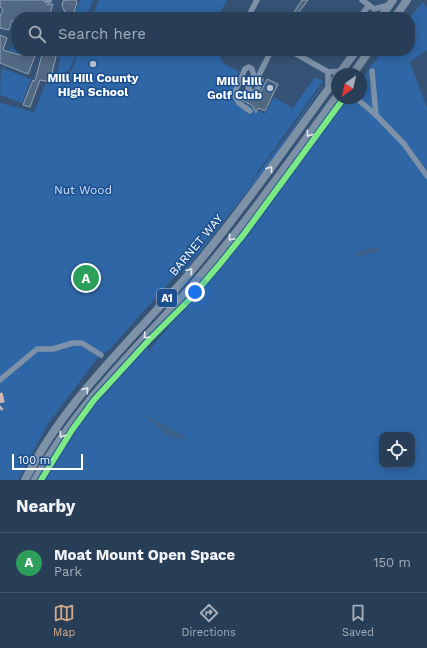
<!DOCTYPE html>
<html lang="en">
<head>
<meta charset="utf-8">
<style>
	body { margin:0; font-family:"Work Sans",sans-serif; background:#30455d; color:#f1f3f6 }
	.controls { position:absolute; right:12px; bottom:12px; display:grid; overflow:hidden; border-radius:8px; box-shadow:0 2px 10px #0003 }
	.controls button { width:36px; height:36px; display:grid; place-items:center; padding:0; border:0; border-bottom:1px solid #44576d; background:#283e57; color:#f1f3f6; font:20px sans-serif }
	.compass { position:absolute; left:331px; top:68px; width:36px; height:36px; border-radius:50%; background:#283e57; box-shadow:0 2px 10px #0003; rotate:214deg }
	.scale { position:absolute; left:12px; bottom:10px; width:71px; box-sizing:border-box; padding-left:4px; border:2px solid #fff; border-top:0; font-size:11px; line-height:14px; white-space:nowrap; color:#fff; -webkit-text-stroke:3px #1b4f8f; paint-order:stroke }
	.you { position:absolute; left:195px; top:292px; width:14px; height:14px; margin:-10px; border:3px solid #fff; border-radius:50%; background:#1a73e8; box-shadow:0 0 0 6px #1a73e833 }
	.badge { display:grid; place-items:center; width:26px; height:26px; border-radius:50%; background:#d6ab8b; color:#fff; font-size:13px; font-weight:700 }
	.pin { position:absolute; translate:-50% -50%; border:2px solid #fff; box-shadow:0 1px 4px #0006 }
	.list { margin:0; padding:0; list-style:none }
	h2 { display:flex; justify-content:space-between; align-items:center; height:52px; margin:0; padding:0 16px; font-size:17px }
	h2 small { font-size:13px; font-weight:400; color:#a5aeba }
	.list li { display:grid; grid-template-columns:26px 1fr auto; gap:12px; align-items:center; box-sizing:border-box; height:60px; padding:0 16px; border-top:1px solid #44576d }
	.list b { display:block; font-size:15px; white-space:nowrap }
	.list p { margin:0; font-size:13px; white-space:nowrap; color:#a5aeba }
	.list em { font-size:13px; font-style:normal; color:#a5aeba }
	.icon { flex:none; width:22px; height:22px; fill:none; stroke:currentColor; stroke-width:2; stroke-linecap:round; stroke-linejoin:round }
	.map { position:relative; flex:none; width:427px; height:480px; overflow:hidden }
	.search { position:absolute; background:#283e57; box-shadow:0 2px 10px #0003; left:12px; right:12px; top:12px; height:44px; display:flex; align-items:center; gap:10px; box-sizing:border-box; padding:0 14px; border-radius:16px; color:#a5aeba; font-size:15px }
	.sheet { height:112px; background:#283e57 }
	nav { display:flex; justify-content:space-around; align-items:center; box-sizing:border-box; height:56px; border-top:1px solid #44576d; background:#283e57; font-size:11px; color:#a5aeba }
	nav a { display:grid; justify-items:center; gap:2px }
	nav .on { color:#d6ab8b }
	.map>svg:first-child { display:block }
</style>
</head>
<body>
<div class="map">
<svg width="427" height="480" viewBox="0 0 427 480">
	<rect width="100%" height="100%" fill="#365274"/>
	<g fill="#2f66a5" fill-rule="evenodd">
		<polygon points="80,0 93,0 86,17 73,17"/>
		<polygon points="99,0 227,0 218,17 92,17"/>
		<path d="M 423,2 L 427,8 L 427,50 L 410,62 L 427,108 L 427,480 L 44,480 C 71,430 106,389 145,347 L 155,354 L 150,349 L 246,236 L 348,98 L 361,98 L 361,80 L 382,51 L 410,51 L 410,17 ZM 382,435 L 412,435 L 412,465 L 382,465 Z"/>
		<polygon points="16,28 17,51 19,51 18,54 8,50 11,48 15,39 12,36"/>
		<polygon points="60,51 78,51 69,70 57,75 60,58 58,57"/>
		<polygon points="79,51 220,51 221,62 239,72 231,96 265,114 274,97 292,108 290,112 315,77 323,81 241,195 194,255 109,350 100,355 48,424 18,480 0,480 0,103 34,112 45,85 69,76"/>
		<polygon points="1,68 31,79 22,103 0,95"/>
		<polygon points="325,81 318,93 270,163 182,275 182,272 288,134"/>
	</g>
	<g fill="#3b618d">
		<polygon points="375,247 379,249 380,253 372,253 356,258 356,253 361,250"/>
		<path d="M 145,415 L 183,435 L 187,438 L 186,439 C 161,440 162,429 144,416 Z"/>
	</g>
	<g fill="#526984" stroke="#92a2b6">
		<polygon points="0,0 43,0 47,5 53,4 49,17 17,17 17,23 12,20 9,30 0,28 0,17 3,9 0,7"/>
		<polygon points="66,0 76,0 77,3 74,12 67,16 62,6 63,1"/>
		<polygon points="302,0 308,0 295,17 292,15"/>
		<polygon points="0,35 7,38 3,50 20,55 22,51 37,51 28,74 0,63"/>
		<polygon points="43,51 57,52 50,82 40,80 30,107 23,105 33,80 35,81"/>
		<polygon points="267,79 278,84 265,111 258,108 256,113 253,106 242,100 239,94 240,91 257,99"/>
	</g>
	<g fill="none" stroke-linecap="round" stroke-linejoin="round">
		<g stroke="#7d92a8" stroke-width="5.5">
			<polyline points="47,0 49,1"/>
			<polyline points="362,0 374,9 389,5"/>
			<polyline points="248,17 257,0"/>
			<polyline points="360,17 369,5"/>
			<polyline points="291,51 328,72 341,71"/>
			<polyline points="372,71 376,115 404,144 427,176"/>
			<polyline points="328,72 328,88"/>
			<polygon points="254,76 261,80 256,92 253,93 248,88"/>
			<polyline points="258,77 271,51"/>
			<polyline points="356,98 376,115"/>
			<polyline points="250,111 239,103 234,94 245,69 249,67 252,69 254,76"/>
			<polyline points="0,380 37,349 53,349 73,343 82,343 101,355"/>
		</g>
		<g stroke="#7e92a7" stroke-width="8">
			<polyline points="381,17 393,0"/>
			<polyline points="395,17 407,0"/>
			<polyline points="339,74 356,51"/>
			<polyline points="353,74 369,51"/>
			<path d="M 25,480 C 64,401 131,341 188,275 C 241,212 288,144 337,77"/>
			<path d="M 35,480 C 77,403 140,346 196,281 C 247,222 292,158 337,96"/>
		</g>
		<polyline stroke="#d1b7ad" stroke-width="5" stroke-dasharray="10 5" stroke-linecap="butt" points="0,393 3,406 0,409"/>
		<g stroke="#1b4f8f" stroke-width="8">
			<polyline id="cycleway" points="41,480 72,430 94,400 149,340 189,300 219,265 244,234 344,98"/>
		</g>
		<use href="#cycleway" stroke="#7ce984" stroke-width="6"/>
	</g>
	<defs><path id="oneway-chevron" d="M-2-3.5L2.5 0L-2 3.5" fill="none" stroke-width="1.6" stroke-linecap="round" stroke-linejoin="round"/></defs>
	<g stroke="#e5e9ed">
		<use href="#oneway-chevron" transform="translate(309 134) rotate(126)"/>
		<use href="#oneway-chevron" transform="translate(270 169) rotate(-54)"/>
		<use href="#oneway-chevron" transform="translate(231 238) rotate(130)"/>
		<use href="#oneway-chevron" transform="translate(190 271) rotate(-50)"/>
		<use href="#oneway-chevron" transform="translate(146 336) rotate(133)"/>
		<use href="#oneway-chevron" transform="translate(86 390) rotate(-49)"/>
		<use href="#oneway-chevron" transform="translate(62 435) rotate(124)"/>
	</g>
	<g fill="#b9c2ce" stroke="#1b4f8f" stroke-width="1.5">
		<circle cx="93" cy="64" r="4"/>
		<circle cx="270" cy="88" r="4"/>
	</g>
	<g text-anchor="middle" stroke-width="3" stroke-linejoin="round" paint-order="stroke">
		<rect fill="#1b4f8f" stroke="#bbcadd" stroke-width="1" x="157" y="289" width="20" height="18" rx="3"/>
		<g font-size="11" font-weight="bold" fill="#fff">
			<text x="167" y="302">A1</text>
		</g>
		<g font-size="12" font-weight="bold" fill="#fff" stroke="#1b4f8f">
			<text x="93" y="82">Mill Hill County<tspan x="93" dy="14">High School</tspan></text>
			<text x="262" y="85" text-anchor="end">Mill Hill<tspan x="262" dy="14">Golf Club</tspan></text>
		</g>
		<g font-size="12" fill="#cfe3fa" stroke="#1b4f8f">
			<text x="83" y="194">Nut Wood</text>
		</g>
		<g font-size="12" fill="#fff" stroke="#1b4f8f">
			<text transform="translate(196 245) rotate(-50)" y="4">BARNET WAY</text>
		</g>
	</g>
</svg>
<div class="controls">
<button><svg class="icon" aria-label="locate" viewBox="0 0 24 24"><circle cx="12" cy="12" r="6"/><path d="M12 2v4M12 18v4M2 12h4M18 12h4"/></svg></button>
</div>
<svg class="compass" viewBox="-18 -18 36 36"><path d="M0-13l5 13h-10z" fill="#e53935"/><path d="M0 13l5-13h-10z" fill="#a5aeba"/></svg>
<div class="scale">100 m</div>
<div class="you"></div>
<div class="pin badge" style="left:86px;top:278px;background:#2e9e5b">A</div>
<div class="search"><svg class="icon" aria-label="search" viewBox="0 0 24 24"><circle cx="10" cy="10" r="6"/><path d="M15 15l6 6"/></svg>Search here</div>
</div>
<section class="sheet">
<h2>Nearby<small></small></h2>
<ul class="list">
<li><span class="badge" style="background:#2e9e5b">A</span><div><b>Moat Mount Open Space</b><p>Park</p></div><em>150 m</em></li>
</ul>
</section>
<nav>
<a class="on"><svg class="icon" aria-label="map" viewBox="0 0 24 24"><path d="M3 6l6-2 6 2 6-2v14l-6 2-6-2-6 2zM9 4v14M15 6v14"/></svg>Map</a>
<a><svg class="icon" aria-label="directions" viewBox="0 0 24 24"><path d="M12 3l9 9-9 9-9-9zM9 14v-3h6M13 9l2 2-2 2"/></svg>Directions</a>
<a><svg class="icon" aria-label="saved" viewBox="0 0 24 24"><path d="M7 4h10v16l-5-4-5 4z"/></svg>Saved</a>
</nav>
</body>
</html>
